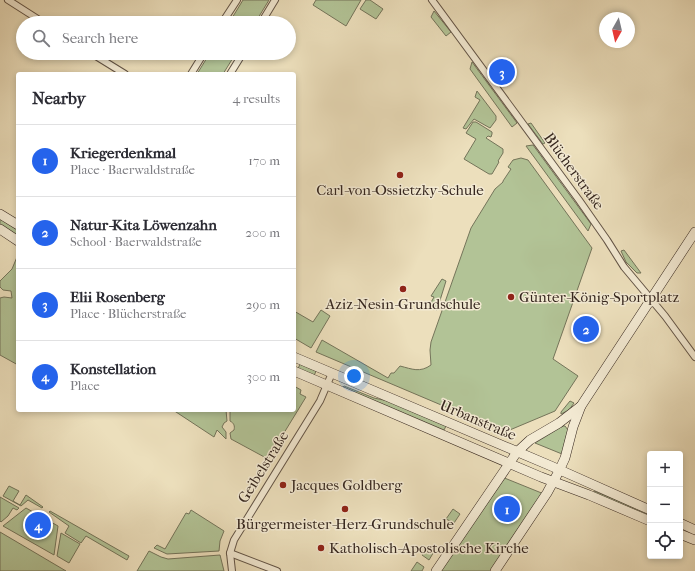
<!DOCTYPE html>
<html lang="en">
<head>
<meta charset="utf-8">
<style>
	body { margin:0; font-family:"IM FELL French Canon",serif; background:#f2f2f3; color:#2b2b33 }
	.controls { position:absolute; right:12px; bottom:12px; display:grid; overflow:hidden; border-radius:4px; box-shadow:0 2px 6px #0003 }
	.controls button { width:36px; height:36px; display:grid; place-items:center; padding:0; border:0; border-bottom:1px solid #e1e1e2; background:#fff; color:#2b2b33; font:20px sans-serif }
	.compass { position:absolute; left:599px; top:12px; width:36px; height:36px; border-radius:50%; background:#fff; box-shadow:0 2px 6px #0003; rotate:188deg }
	.you { position:absolute; left:354px; top:376px; width:14px; height:14px; margin:-10px; border:3px solid #fff; border-radius:50%; background:#1a73e8; box-shadow:0 0 0 6px #1a73e833 }
	.badge { display:grid; place-items:center; width:26px; height:26px; border-radius:50%; background:#2563eb; color:#fff; font-size:13px; font-weight:700 }
	.pin { position:absolute; translate:-50% -50%; border:2px solid #fff; box-shadow:0 1px 4px #0006 }
	.list { margin:0; padding:0; list-style:none }
	h2 { display:flex; justify-content:space-between; align-items:center; height:52px; margin:0; padding:0 16px; font-size:17px }
	h2 small { font-size:13px; font-weight:400; color:#7c7c81 }
	.list li { display:grid; grid-template-columns:26px 1fr auto; gap:12px; align-items:center; box-sizing:border-box; height:72px; padding:0 16px; border-top:1px solid #e1e1e2 }
	.list b { display:block; font-size:15px; white-space:nowrap }
	.list p { margin:0; font-size:13px; white-space:nowrap; color:#7c7c81 }
	.list em { font-size:13px; font-style:normal; color:#7c7c81 }
	.icon { flex:none; width:22px; height:22px; fill:none; stroke:currentColor; stroke-width:2; stroke-linecap:round; stroke-linejoin:round }
	.map { position:relative; flex:none; width:695px; height:571px; overflow:hidden }
	.search { position:absolute; background:#fff; box-shadow:0 2px 6px #0003; left:16px; top:16px; width:280px; height:44px; display:flex; align-items:center; gap:10px; box-sizing:border-box; padding:0 14px; border-radius:22px; color:#7c7c81; font-size:15px }
	.panel { position:absolute; background:#fff; box-shadow:0 2px 6px #0003; left:16px; top:72px; width:280px; height:340px; border-radius:4px }
	.map>svg:first-child { display:block }
</style>
</head>
<body>
<div class="map">
<svg width="695" height="571" viewBox="0 0 695 571">
	<rect width="100%" height="100%" fill="#ecdfbc"/>
	<filter id="stains"><feTurbulence type="fractalNoise" baseFrequency=".005" numOctaves="4"/><feColorMatrix values="0 0 0 0 .2 0 0 0 0 .09 0 0 0 0 .02 0 0 0 .5 -.17"/></filter>
	<radialGradient id="worn" r=".72"><stop offset=".6" stop-color="#630" stop-opacity="0"/><stop offset="1" stop-color="#630" stop-opacity=".3"/></radialGradient>
	<g fill="#b2c396" stroke="#74745a">
		<polygon points="243,0 269,0 255,23 229,23"/>
		<polygon points="316,0 361,0 346,26 313,5"/>
		<polygon points="366,0 370,0 383,9 376,19 360,9"/>
		<polygon points="434,11 451,32 446,36 431,17"/>
		<polygon points="210,53 236,53 223,74 197,74"/>
		<polygon points="472,62 517,123 512,127 470,69"/>
		<polygon points="477,91 496,116 496,120 490,128 474,119 466,129 463,128 480,100 475,97"/>
		<polygon points="473,122 476,122 492,132 492,134 491,137 488,136 486,138 503,149 503,153 498,161 499,162 492,174 489,174 464,159 476,139 466,133"/>
		<polygon points="531,123 545,143 543,144 528,124"/>
		<polygon points="533,145 591,224 588,231 526,146"/>
		<path d="M 521,158 L 528,160 L 592,248 L 553,359 L 578,376 L 555,411 L 505,432 L 316,352 L 322,340 L 388,378 L 391,373 L 394,373 L 400,366 C 412,369 420,373 431,365 L 430,350 L 431,342 L 471,228 L 495,189 L 503,182 L 503,181 L 511,169 L 508,167 L 513,160 Z"/>
		<polygon points="0,219 18,230 18,237 0,226"/>
		<polygon points="624,250 641,273 637,273 626,262 621,251"/>
		<polygon points="17,257 18,257 18,365 0,355 0,298 4,297 12,298 11,291 3,290 0,287 0,281 12,269"/>
		<polygon points="442,279 446,281 437,310 429,306 434,297 431,296"/>
		<polygon points="321,310 330,316 311,348 294,338 294,311 313,322"/>
		<polygon points="300,364 316,371 314,376 298,369"/>
		<path d="M 294,386 L 301,390 L 300,394 L 306,397 L 268,459 L 231,439 L 230,433 L 234,430 C 235,426 234,423 230,421 L 230,410 L 294,410 Z"/>
		<polygon points="344,386 374,398 388,401 446,426 444,430 343,387"/>
		<polygon points="570,401 574,403 569,410 561,414 561,412"/>
		<polygon points="173,410 226,410 227,421 224,423 222,427 226,432 226,439 217,430 214,437"/>
		<polygon points="563,426 565,426 568,430 562,454 535,443"/>
		<polygon points="502,477 544,494 493,571 439,571"/>
		<polygon points="9,486 19,491 13,501 20,505 26,495 43,507 42,508 28,500 21,506 3,496"/>
		<polygon points="594,491 650,514 650,517 594,493"/>
		<polygon points="0,497 19,508 17,510 13,508 8,516 1,522 0,521"/>
		<polygon points="26,508 58,526 54,555 3,526"/>
		<polygon points="453,509 460,514 454,523 446,519"/>
		<polygon points="191,510 224,531 220,541 219,551 167,554 154,548 157,545 165,549 186,513 189,514"/>
		<polygon points="50,511 129,556 127,560 86,536 81,543 65,533 69,526 49,512"/>
		<polygon points="0,532 66,571 0,571"/>
		<polygon points="61,533 80,544 69,563 57,556"/>
		<polygon points="428,546 435,550 429,560 422,555"/>
		<polygon points="149,551 161,557 168,559 220,555 224,571 137,571"/>
		<polygon points="417,562 424,567 422,571 411,571"/>
	</g>
	<g fill="none" stroke-linecap="round" stroke-linejoin="round">
		<g stroke="#635446" stroke-width="8">
			<g id="street">
				<polyline points="8,0 44,23"/>
				<polyline points="432,0 579,200 607,240 624,267 665,316 695,357"/>
				<polyline points="222,23 237,0"/>
				<polyline points="261,23 275,0"/>
				<polyline points="91,53 125,74"/>
				<polyline points="191,74 204,53"/>
				<polyline points="230,74 243,53"/>
				<polyline points="230,553 277,571"/>
				<polyline points="232,571 230,553 234,540 320,401 332,373"/>
			</g>
		</g>
		<g stroke="#35261e" stroke-width="10">
			<g id="secondary">
				<polyline points="0,214 18,225"/>
				<polyline points="0,229 18,241"/>
				<polyline points="294,357 551,466 650,510"/>
				<polyline points="294,371 541,477 589,495 650,521"/>
				<polyline points="680,523 695,530"/>
				<polyline points="680,534 695,540"/>
				<polyline points="436,571 517,452 530,440 559,423 581,406"/>
				<polyline points="495,571 547,493 558,473 565,458 573,427 581,406 695,232"/>
			</g>
		</g>
		<use href="#street" stroke="#f3ead3" stroke-width="6"/>
		<use href="#secondary" stroke="#f3ead3" stroke-width="9"/>
	</g>
	<g fill="#8f2418" stroke="#f3ead3" stroke-width="1.5">
		<circle cx="400" cy="175" r="4"/>
		<circle cx="403" cy="289" r="4"/>
		<circle cx="511" cy="297" r="4"/>
		<circle cx="283" cy="485" r="4"/>
		<circle cx="345" cy="509" r="4"/>
		<circle cx="321" cy="548" r="4"/>
	</g>
	<g text-anchor="middle" stroke-width="3" stroke-linejoin="round" paint-order="stroke">
		<g font-size="15" fill="#35261e" stroke="#f3ead3">
			<text transform="translate(574 171) rotate(54)" y="5">Blücherstraße</text>
			<text transform="translate(478 420) rotate(23)" y="5">Urbanstraße</text>
			<text transform="translate(263 467) rotate(-58)" y="5">Geibelstraße</text>
		</g>
		<g font-size="15" fill="#35261e" stroke="#f3ead3">
			<text x="400" y="195">Carl-von-Ossietzky-Schule</text>
			<text x="519" y="302" text-anchor="start">Günter-König-Sportplatz</text>
			<text x="403" y="309">Aziz-Nesin-Grundschule</text>
			<text x="291" y="490" text-anchor="start">Jacques Goldberg</text>
			<text x="345" y="529">Bürgermeister-Herz-Grundschule</text>
			<text x="329" y="553" text-anchor="start">Katholisch-Apostolische Kirche</text>
		</g>
	</g>
	<rect width="100%" height="100%" filter="url(#stains)"/>
	<rect width="100%" height="100%" fill="url(#worn)"/>
</svg>
<div class="controls">
<button>+</button>
<button>−</button>
<button><svg class="icon" aria-label="locate" viewBox="0 0 24 24"><circle cx="12" cy="12" r="6"/><path d="M12 2v4M12 18v4M2 12h4M18 12h4"/></svg></button>
</div>
<svg class="compass" viewBox="-18 -18 36 36"><path d="M0-13l5 13h-10z" fill="#e53935"/><path d="M0 13l5-13h-10z" fill="#7c7c81"/></svg>
<div class="you"></div>
<div class="pin badge" style="left:507px;top:509px">1</div>
<div class="pin badge" style="left:586px;top:329px">2</div>
<div class="pin badge" style="left:502px;top:72px">3</div>
<div class="pin badge" style="left:38px;top:525px">4</div>
<div class="search"><svg class="icon" aria-label="search" viewBox="0 0 24 24"><circle cx="10" cy="10" r="6"/><path d="M15 15l6 6"/></svg>Search here</div>
<section class="panel">
<h2>Nearby<small>4 results</small></h2>
<ul class="list">
<li><span class="badge">1</span><div><b>Kriegerdenkmal</b><p>Place · Baerwaldstraße</p></div><em>170 m</em></li>
<li><span class="badge">2</span><div><b>Natur-Kita Löwenzahn</b><p>School · Baerwaldstraße</p></div><em>200 m</em></li>
<li><span class="badge">3</span><div><b>Elii Rosenberg</b><p>Place · Blücherstraße</p></div><em>290 m</em></li>
<li><span class="badge">4</span><div><b>Konstellation</b><p>Place</p></div><em>300 m</em></li>
</ul>
</section>
</div>
</body>
</html>
